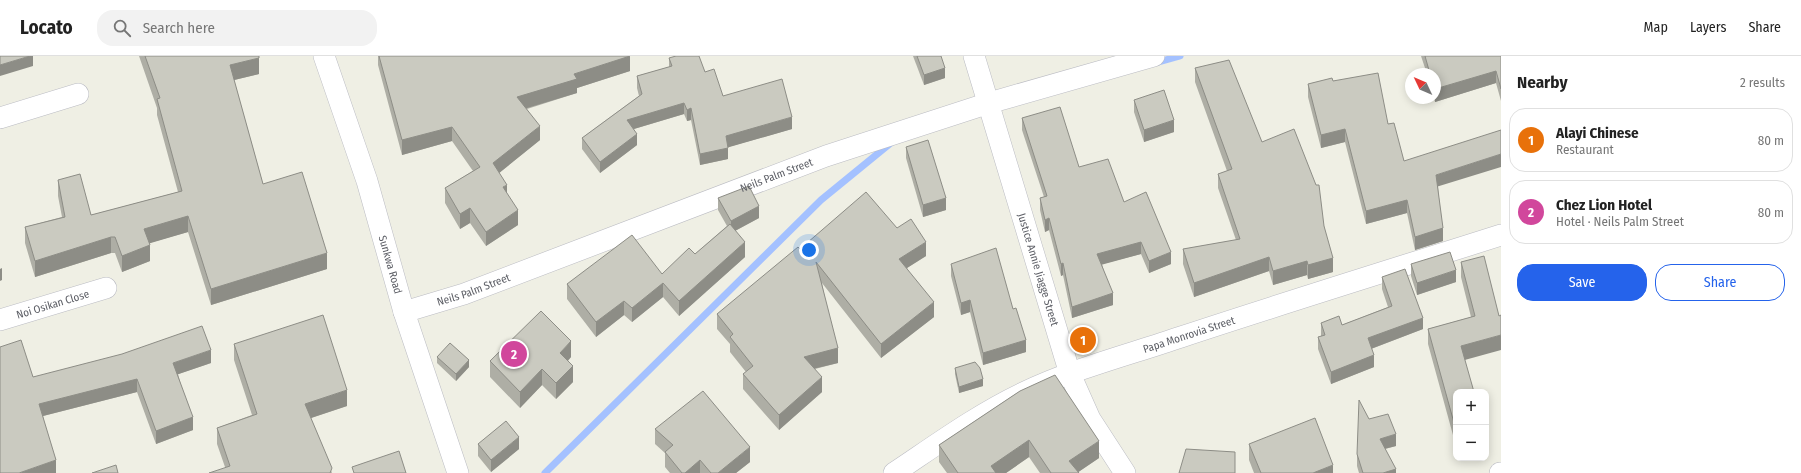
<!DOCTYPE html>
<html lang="en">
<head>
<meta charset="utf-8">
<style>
	body { margin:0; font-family:"Fira Sans Condensed",sans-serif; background:#f2f2f2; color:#222 }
	.controls { position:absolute; right:12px; bottom:12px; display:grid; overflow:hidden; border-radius:8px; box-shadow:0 2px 10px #0003 }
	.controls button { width:36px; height:36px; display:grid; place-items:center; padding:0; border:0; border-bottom:1px solid #e0e0e0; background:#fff; color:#222; font:20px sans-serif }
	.compass { position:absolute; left:1405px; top:12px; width:36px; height:36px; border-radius:50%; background:#fff; box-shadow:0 2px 10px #0003; rotate:314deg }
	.you { position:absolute; left:809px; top:194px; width:14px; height:14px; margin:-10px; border:3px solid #fff; border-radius:50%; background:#1a73e8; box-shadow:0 0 0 6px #1a73e833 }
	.badge { display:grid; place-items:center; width:26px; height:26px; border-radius:50%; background:#2563eb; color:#fff; font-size:13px; font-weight:700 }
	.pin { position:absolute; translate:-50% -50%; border:2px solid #fff; box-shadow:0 1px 4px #0006 }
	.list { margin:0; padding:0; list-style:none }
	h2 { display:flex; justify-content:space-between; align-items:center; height:52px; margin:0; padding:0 16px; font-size:17px }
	h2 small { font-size:13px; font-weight:400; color:#767676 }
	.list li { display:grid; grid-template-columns:26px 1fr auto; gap:12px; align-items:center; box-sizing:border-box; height:64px; margin:0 8px 8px; padding:0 8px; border:1px solid #e0e0e0; border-radius:16px }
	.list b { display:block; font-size:15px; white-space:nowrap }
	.list p { margin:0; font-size:13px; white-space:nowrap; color:#767676 }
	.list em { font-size:13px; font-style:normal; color:#767676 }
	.actions { display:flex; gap:8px; padding:12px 16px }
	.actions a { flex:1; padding:9px 0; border:1px solid #2563eb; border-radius:16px; text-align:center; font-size:14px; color:#2563eb }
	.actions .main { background:#2563eb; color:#fff }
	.icon { flex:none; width:22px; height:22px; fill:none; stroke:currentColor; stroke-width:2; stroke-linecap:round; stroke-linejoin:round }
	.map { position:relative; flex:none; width:1501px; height:417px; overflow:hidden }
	header { display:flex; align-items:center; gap:24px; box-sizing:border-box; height:56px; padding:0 20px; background:#fff; border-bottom:1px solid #e0e0e0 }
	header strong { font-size:19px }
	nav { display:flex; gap:22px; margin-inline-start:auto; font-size:14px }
	.search { width:280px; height:36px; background:#f2f2f2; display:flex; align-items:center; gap:10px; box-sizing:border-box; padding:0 14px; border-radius:16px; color:#767676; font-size:15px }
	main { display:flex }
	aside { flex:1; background:#fff }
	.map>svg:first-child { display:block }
</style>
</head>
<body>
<header>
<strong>Locato</strong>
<div class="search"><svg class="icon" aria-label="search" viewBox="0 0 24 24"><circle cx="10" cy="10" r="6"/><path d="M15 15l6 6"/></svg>Search here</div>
<nav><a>Map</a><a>Layers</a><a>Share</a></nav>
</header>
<main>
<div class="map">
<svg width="1501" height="417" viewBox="0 0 1501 417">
	<rect width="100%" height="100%" fill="#efefe4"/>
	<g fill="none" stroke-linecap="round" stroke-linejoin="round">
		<g stroke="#a4c1ff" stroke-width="7">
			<polyline points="1155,7 1180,0"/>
			<polyline points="545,417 821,144 892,86"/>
		</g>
		<g stroke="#bbbcc3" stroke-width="22">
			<g id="minor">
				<path id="s1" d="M 324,0 L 367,125 L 404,256 L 458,417"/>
				<path id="s2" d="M 974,0 L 1070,318 L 1090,363 L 1125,417"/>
				<polyline points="0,62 78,38"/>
				<path id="s3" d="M 404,256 L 464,238 L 826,100 L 989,47 L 1154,0"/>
				<path id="s4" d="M 0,264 L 106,232"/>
				<path id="s5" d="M 894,417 C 936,389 977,359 1023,337 C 1073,313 1128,299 1181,281 C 1287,246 1394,213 1501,179"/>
				<polyline points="1500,417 1501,417"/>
			</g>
		</g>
		<use href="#minor" stroke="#fff" stroke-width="21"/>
	</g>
	<g fill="#aeaea5">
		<polygon points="139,0 259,0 259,18 234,24 263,128 327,213 211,249 188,176 149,187 150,205 122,216 115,197 111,197 35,221 25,187 25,171 62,161 58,140 58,124 91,159 178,136 157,59 157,52"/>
		<polygon points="378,0 629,0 630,15 577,32 577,37 527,53 540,84 499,117 518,169 486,190 470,167 460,173 445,147 445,132 473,115 452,85 402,99 378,9"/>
		<polygon points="913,0 941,0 945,22 924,29"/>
		<polygon points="1421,0 1501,0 1501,45 1496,27 1435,46 1434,42 1435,42 1435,18 1427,18"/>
		<polygon points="669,2 705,16 723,40 792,73 728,91 728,103 700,109 691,64 687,65 684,58 634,73 637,89 600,117 582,93 582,82 639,40 637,32 637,20 669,11"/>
		<polygon points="1195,12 1262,86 1324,170 1333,216 1308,223 1307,219 1273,229 1269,215 1194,241 1183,208 1183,193 1236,184 1218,132 1218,118 1227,115 1195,26"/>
		<polygon points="1333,25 1388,68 1404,105 1438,131 1443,185 1415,194 1407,157 1366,168 1345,86 1321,92 1308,41 1308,28"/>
		<polygon points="1134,44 1174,76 1144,86 1134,56"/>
		<polygon points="1022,62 1079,111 1124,146 1171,208 1149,217 1141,198 1102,208 1113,249 1072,262 1063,219 1061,220 1049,174 1045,176 1040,154 1040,142 1044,141 1022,74"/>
		<polygon points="906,91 946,154 923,161 906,102"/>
		<polygon points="718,142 759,162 735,175 745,201 679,260 663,241 632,266 624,259 596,281 567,243 567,228 662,218 695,198 727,170 718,154"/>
		<polygon points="897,172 926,200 907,212 934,261 881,302 822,227 838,307 815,313 822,336 779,374 743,333 743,318 746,316 730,296 730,288 717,273 717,258 800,193"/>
		<polygon points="1461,206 1499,260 1465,304 1456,336 1456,390 1428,288 1428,273 1471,261 1461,221"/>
		<polygon points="951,208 1013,253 1026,296 983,309 970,256 961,259 951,220"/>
		<polygon points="1411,208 1456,226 1417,239 1411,220"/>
		<polygon points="1382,221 1423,273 1371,293 1374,311 1331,328 1318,293 1318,281 1321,280 1321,267 1342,269 1388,251 1382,233"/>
		<polygon points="234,288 347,350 311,362 332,417 225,411 217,388 217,372 252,359 234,304"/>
		<polygon points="437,301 469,311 456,325 437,307"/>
		<polygon points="571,301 568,305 573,326 556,343 542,329 520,352 490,321 490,305"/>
		<polygon points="211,307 178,318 193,374 156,388 137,336 43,360 56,417 33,321"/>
		<polygon points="955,312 983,330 959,337 955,318"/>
		<polygon points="1020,335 1099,402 1078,416 1079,417 1040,417 1029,401 1006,417 947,417 939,406 939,389"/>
		<polygon points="1369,363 1396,390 1385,393 1396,417 1359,417 1357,410 1357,398"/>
		<polygon points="655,373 750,406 736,417 670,417 665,411 665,397 655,388"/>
		<polygon points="478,388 519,393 491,416 478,400"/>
		<polygon points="1249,388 1333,417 1254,417 1249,404"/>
	</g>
	<g fill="#8d8d86">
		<polygon points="30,0 33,0 33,10 0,20 0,9"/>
		<polygon points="630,0 630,15 577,32 577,37 517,55 517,41 574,18"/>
		<polygon points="259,2 259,18 230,25 230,9"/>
		<polygon points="945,12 945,22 924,29 924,19"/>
		<polygon points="1496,15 1496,27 1435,46 1435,33"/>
		<polygon points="684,47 684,58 627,75 627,64"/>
		<polygon points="691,52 691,64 687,65 687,54"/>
		<polygon points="792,61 792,73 726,92 726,80"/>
		<polygon points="1174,64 1174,76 1144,86 1144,74"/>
		<polygon points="540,70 540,84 493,122 493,107"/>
		<polygon points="452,71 452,85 402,99 402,84"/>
		<polygon points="1345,73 1345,86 1321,92 1321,79"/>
		<polygon points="637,78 637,89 600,117 600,106"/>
		<polygon points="728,92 728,103 700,109 700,98"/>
		<polygon points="1501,98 1501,111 1436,131 1436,119"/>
		<polygon points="507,129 507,144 503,131"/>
		<polygon points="946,142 946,154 923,161 923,149"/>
		<polygon points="1407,144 1407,157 1366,168 1366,155"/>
		<polygon points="759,150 759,162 731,177 731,165"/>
		<polygon points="470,152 470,167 460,173 460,158"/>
		<polygon points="518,154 518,169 486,190 486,176"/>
		<polygon points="188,160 188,176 144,189 144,173"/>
		<polygon points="1049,162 1049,174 1045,176 1045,164"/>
		<polygon points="1443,172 1443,185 1415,194 1415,181"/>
		<polygon points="111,181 111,197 35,221 35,205"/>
		<polygon points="745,186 745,201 679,260 679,245"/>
		<polygon points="926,186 926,200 899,217 899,203"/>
		<polygon points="1141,186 1141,198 1097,210 1097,198"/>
		<polygon points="150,189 150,205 122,216 122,200"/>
		<polygon points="1171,196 1171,208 1149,217 1149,205"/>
		<polygon points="327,197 327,213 211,249 211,233"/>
		<polygon points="1269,201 1269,215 1194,241 1194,227"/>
		<polygon points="1333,202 1333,216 1308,223 1308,209"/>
		<polygon points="1307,205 1307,219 1273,229 1273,215"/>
		<polygon points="1063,207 1063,219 1061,220 1061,208"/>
		<polygon points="2,212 2,224 0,225 0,213"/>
		<polygon points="1456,214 1456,226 1417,239 1417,227"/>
		<polygon points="663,227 663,241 632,266 632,252"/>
		<polygon points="1113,237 1113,249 1072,262 1072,251"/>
		<polygon points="970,244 970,256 961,259 961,247"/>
		<polygon points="624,245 624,259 596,281 596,266"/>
		<polygon points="934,246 934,261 881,302 881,288"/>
		<polygon points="1423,262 1423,273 1368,294 1368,282"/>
		<polygon points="1501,279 1501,294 1461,305 1461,290"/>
		<polygon points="1026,284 1026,296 983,309 983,297"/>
		<polygon points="571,285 571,301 560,313 560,297"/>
		<polygon points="838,292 838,307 804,315 804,301"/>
		<polygon points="211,294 211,307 173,320 173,307"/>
		<polygon points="1374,299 1374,311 1331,328 1331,316"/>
		<polygon points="469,304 469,311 456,325 456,318"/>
		<polygon points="573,310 573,326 556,343 556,327"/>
		<polygon points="542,313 542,329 520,352 520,336"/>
		<polygon points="822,321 822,336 779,374 779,359"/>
		<polygon points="137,323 137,336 39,361 39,348"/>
		<polygon points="983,323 983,330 959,337 959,331"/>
		<polygon points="347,334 347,350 305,364 305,348"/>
		<polygon points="193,361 193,374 156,388 156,375"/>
		<polygon points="1396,378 1396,390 1380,394 1380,383"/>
		<polygon points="519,381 519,393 491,416 491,404"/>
		<polygon points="1029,384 1029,401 1006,417 991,417 991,410"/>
		<polygon points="1099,385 1099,402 1077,417 1069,405"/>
		<polygon points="750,391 750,406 736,417 718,417"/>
		<polygon points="56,404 56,417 19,417"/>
		<polygon points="700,404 700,417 685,417"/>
		<polygon points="1333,409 1333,417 1313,417"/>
		<polygon points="1396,413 1396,417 1383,417"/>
	</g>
	<g fill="#cacac0" stroke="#8d8d86">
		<polygon points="0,0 30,0 0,9"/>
		<polygon points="145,0 259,0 259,2 230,9 263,128 302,116 327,197 211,233 188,160 144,173 150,189 122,200 115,181 111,181 35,205 25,171 65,161 58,124 80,118 91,159 182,135 157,43 160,42"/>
		<polygon points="379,0 630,0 574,18 577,23 517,41 540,70 493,107 507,129 503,131 518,154 486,176 470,152 460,158 445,132 480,111 452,71 402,84"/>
		<polygon points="676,0 699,0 705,16 714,13 723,40 782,23 792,61 726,80 728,92 700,98 691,52 687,54 684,47 627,64 637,78 600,106 582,82 642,38 637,20 672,10 669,2"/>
		<polygon points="917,0 941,0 945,12 924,19"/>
		<polygon points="1425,0 1501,0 1501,33 1496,15 1435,33 1435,18 1430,18"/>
		<polygon points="1229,4 1262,86 1294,73 1316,129 1319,129 1324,170 1333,202 1308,209 1307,205 1273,215 1269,201 1194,227 1183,193 1240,183 1218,118 1232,113 1195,12"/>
		<polygon points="1378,17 1388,68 1394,67 1404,105 1501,74 1501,98 1436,119 1443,172 1415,181 1407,144 1366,155 1345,73 1321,79 1308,28 1332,22 1333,25"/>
		<polygon points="1164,34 1174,64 1144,74 1134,44"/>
		<polygon points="1060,51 1079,111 1108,103 1124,146 1146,136 1171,196 1149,205 1141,186 1097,198 1113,237 1072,251 1063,207 1061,208 1049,162 1045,164 1040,142 1047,140 1022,62"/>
		<polygon points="928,84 946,142 923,149 906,91"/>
		<polygon points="749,130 759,150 731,165 718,142"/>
		<polygon points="866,136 897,172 911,163 926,186 899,203 934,246 881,288 816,206 838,292 804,301 822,321 779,359 743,318 753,310 730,281 733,278 717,258 798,191 800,193"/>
		<polygon points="730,168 745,186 679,245 663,227 632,252 624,245 596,266 567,228 632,179 662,218 689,192 695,198"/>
		<polygon points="996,192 1013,253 1016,252 1026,284 983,297 970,244 961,247 951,208"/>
		<polygon points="1450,196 1456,214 1417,227 1411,208"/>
		<polygon points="1484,200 1499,260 1501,259 1501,279 1461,290 1474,336 1456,336 1456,374 1428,273 1475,260 1461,206"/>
		<polygon points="1405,213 1423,262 1368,282 1374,299 1331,316 1318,281 1325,279 1321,267 1339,260 1342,269 1392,250 1382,221"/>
		<polygon points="541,255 571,285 560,297 573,310 556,327 542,313 520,336 490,305"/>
		<polygon points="323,259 347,334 305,348 332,412 330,417 209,417 230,410 217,372 257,358 234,288"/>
		<polygon points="202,270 211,294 173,307 193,361 156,375 137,323 39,348 56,404 19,417 0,417 0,291 21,284 33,321 122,298"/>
		<polygon points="450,287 469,304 456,318 437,301"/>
		<polygon points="975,306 980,312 983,323 959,331 955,312"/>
		<polygon points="1055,319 1099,385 1069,405 1079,417 1051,417 1029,384 991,410 996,417 958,417 939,389 1020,335"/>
		<polygon points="703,335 750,391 718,417 711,417 700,404 685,417 682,417 665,396 673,389 655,373"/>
		<polygon points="1359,344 1369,363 1388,358 1396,378 1380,383 1396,413 1383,417 1363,417 1357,398"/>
		<polygon points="1315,362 1333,409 1313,417 1261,417 1249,388"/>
		<polygon points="506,365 519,381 491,404 478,388"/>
		<polygon points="1186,393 1235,396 1235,417 1179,417"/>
		<polygon points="399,395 406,417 354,417 352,411"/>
		<polygon points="116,409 118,417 92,417"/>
	</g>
	<g text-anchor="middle" stroke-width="3.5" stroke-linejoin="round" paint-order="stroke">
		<g font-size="11" fill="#5c5e65" stroke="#fff">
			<text dy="4" stroke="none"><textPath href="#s3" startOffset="397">Neils Palm Street</textPath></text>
			<text dy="4" stroke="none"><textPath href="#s1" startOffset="219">Sunkwa Road</textPath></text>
			<text dy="4" stroke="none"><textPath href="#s2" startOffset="223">Justice Annie Jiagge Street</textPath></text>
			<text dy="4" stroke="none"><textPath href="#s3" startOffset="73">Neils Palm Street</textPath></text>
			<text dy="4" stroke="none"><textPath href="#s4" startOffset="55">Noi Osikan Close</textPath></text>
			<text dy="4" stroke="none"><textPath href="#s5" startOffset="328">Papa Monrovia Street</textPath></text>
		</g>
	</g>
</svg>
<div class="controls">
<button>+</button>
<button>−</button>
</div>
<svg class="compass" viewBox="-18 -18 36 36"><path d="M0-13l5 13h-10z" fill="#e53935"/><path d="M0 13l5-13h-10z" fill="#767676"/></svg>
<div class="you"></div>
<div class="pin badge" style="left:1083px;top:284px;background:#e8710a">1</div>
<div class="pin badge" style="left:514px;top:298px;background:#d1479c">2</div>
</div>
<aside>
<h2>Nearby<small>2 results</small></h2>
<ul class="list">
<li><span class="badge" style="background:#e8710a">1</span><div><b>Alayi Chinese</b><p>Restaurant</p></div><em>80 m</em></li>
<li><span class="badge" style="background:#d1479c">2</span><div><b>Chez Lion Hotel</b><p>Hotel · Neils Palm Street</p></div><em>80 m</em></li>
</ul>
<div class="actions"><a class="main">Save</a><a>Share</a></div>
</aside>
</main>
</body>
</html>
